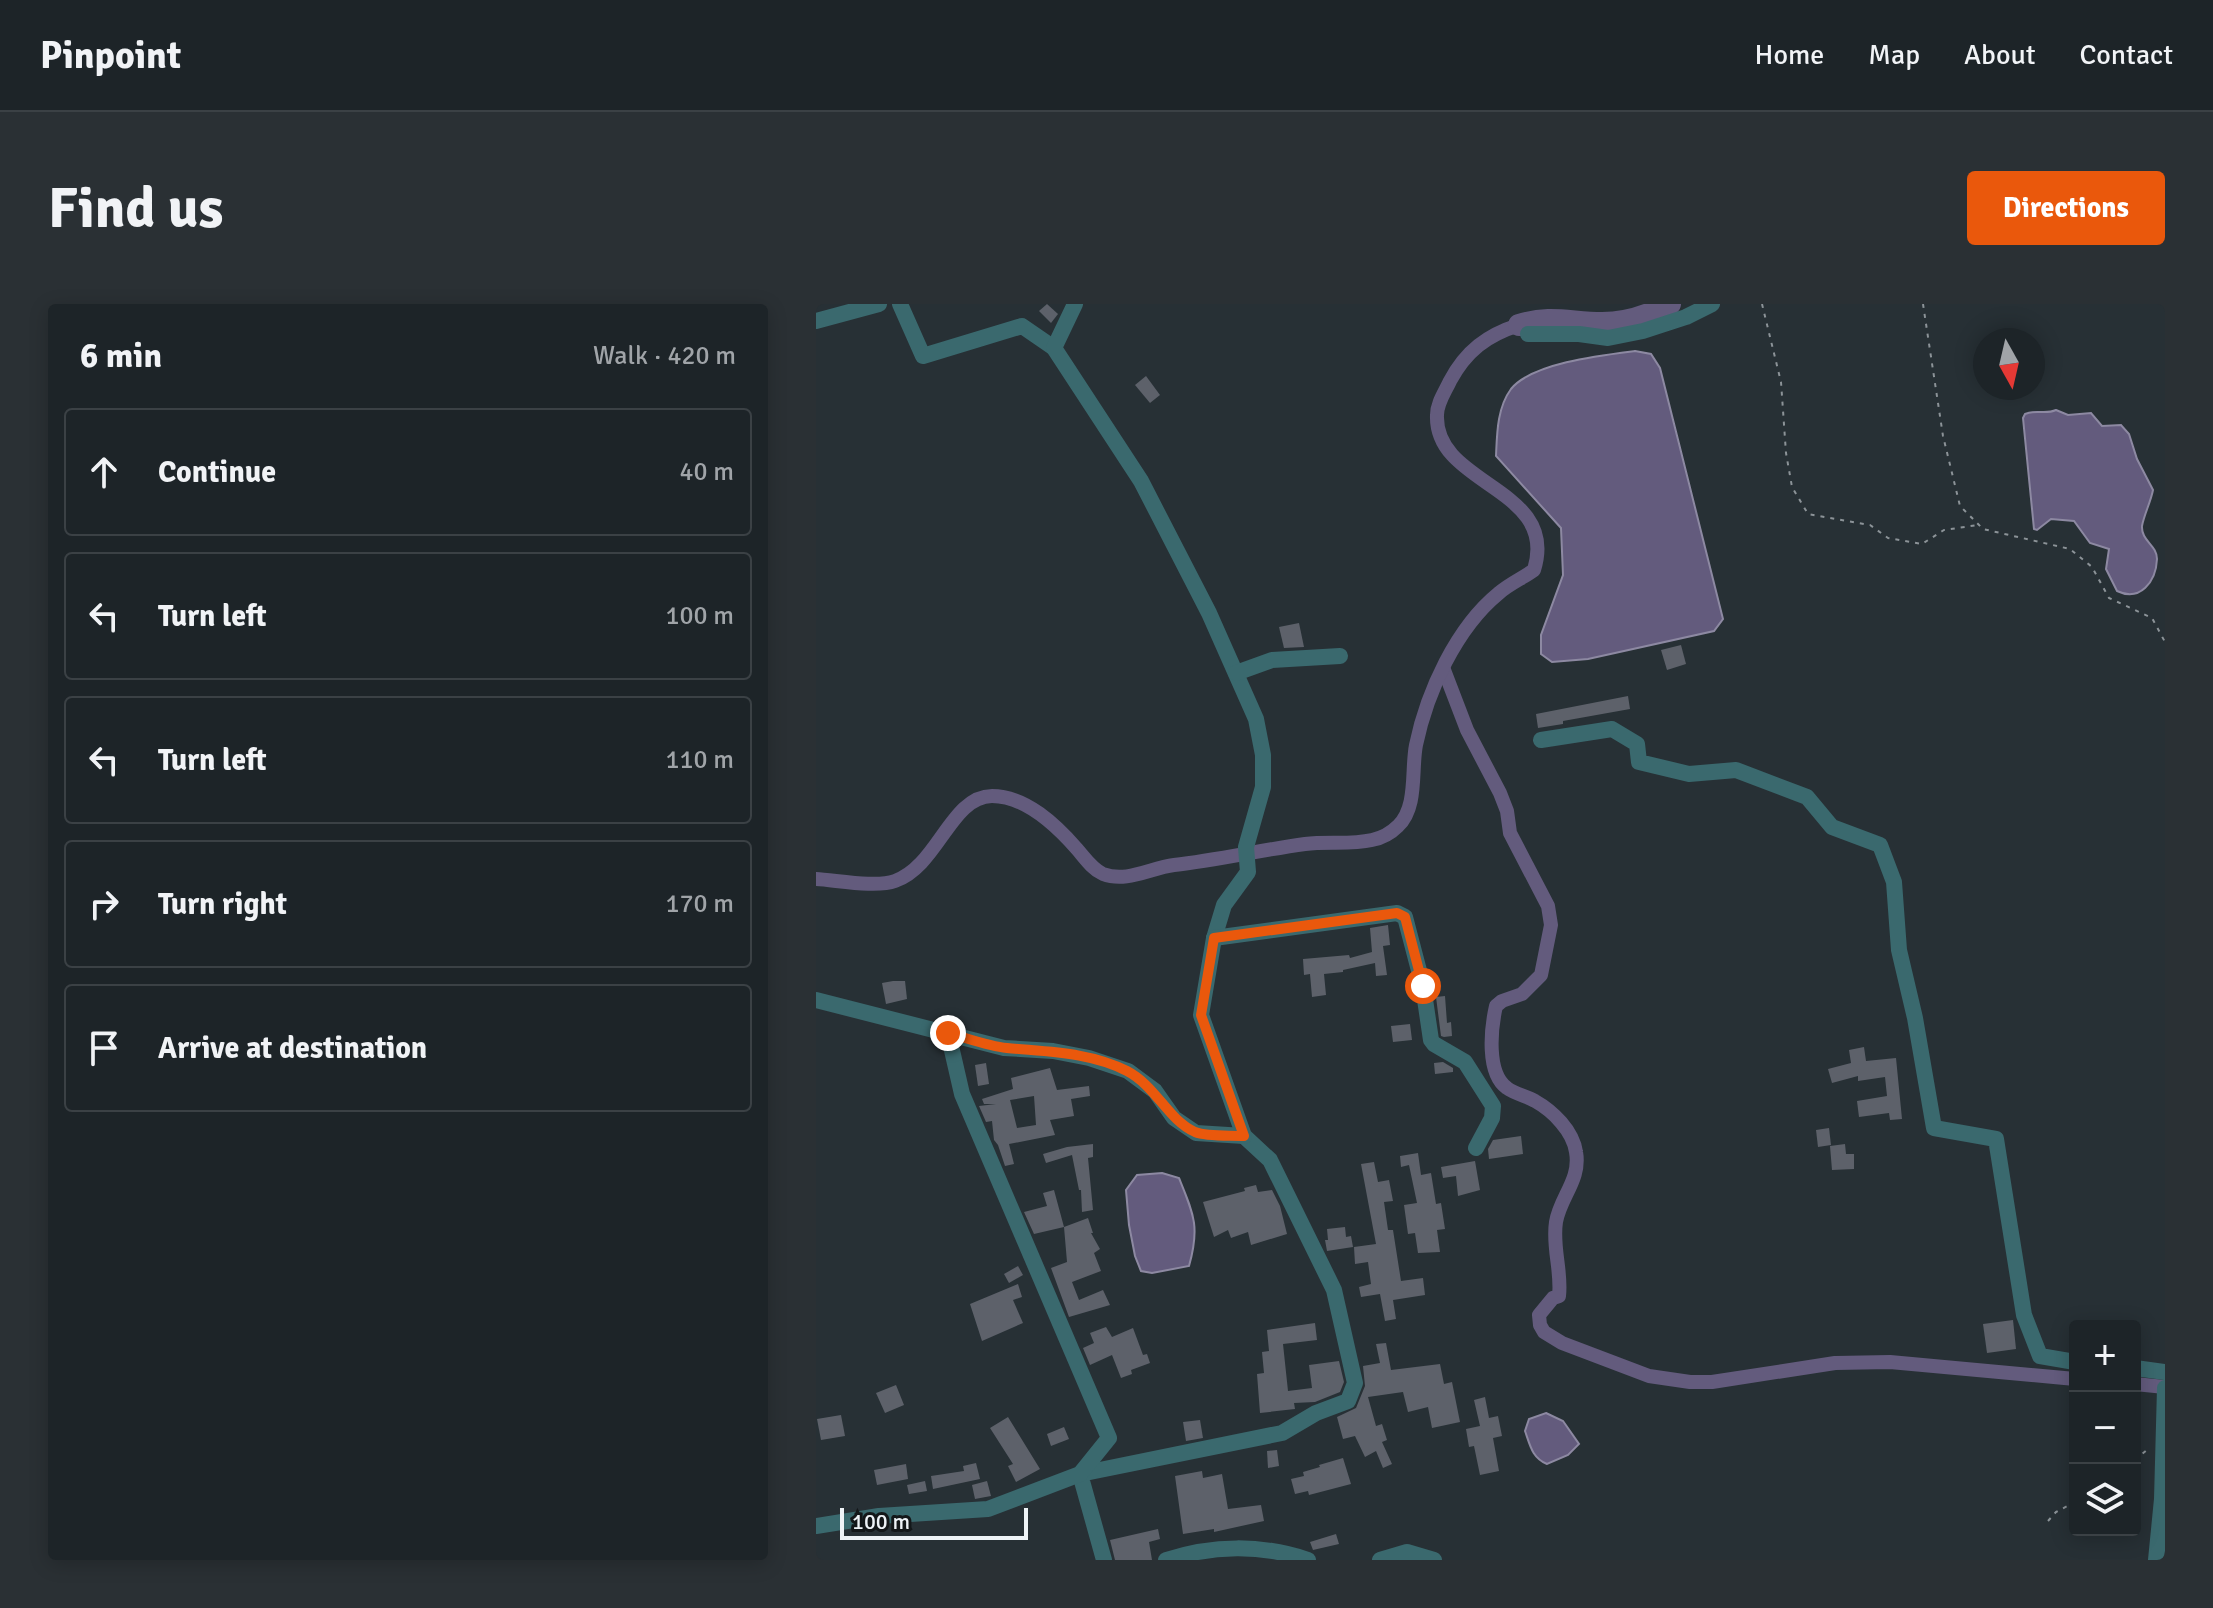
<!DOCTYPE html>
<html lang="en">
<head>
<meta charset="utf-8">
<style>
	body { margin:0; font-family:Signika,sans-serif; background:#2a3034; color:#f1f3f6 }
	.controls { position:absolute; right:24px; bottom:24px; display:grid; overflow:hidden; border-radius:8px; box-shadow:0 4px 20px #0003 }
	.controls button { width:72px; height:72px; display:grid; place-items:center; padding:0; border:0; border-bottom:2px solid #3b4145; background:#1d2428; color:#f1f3f6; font:40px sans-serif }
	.compass { position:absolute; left:1157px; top:24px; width:72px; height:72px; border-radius:50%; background:#1d2428; box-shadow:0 4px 20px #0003; rotate:172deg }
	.scale { position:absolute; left:24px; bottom:20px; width:188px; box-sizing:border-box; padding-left:8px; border:4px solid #eef3f7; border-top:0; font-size:22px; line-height:28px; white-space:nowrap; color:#eef3f7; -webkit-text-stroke:6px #131719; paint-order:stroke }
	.stop { position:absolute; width:24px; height:24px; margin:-18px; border:6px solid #ea580c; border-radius:50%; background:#fff }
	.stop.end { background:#ea580c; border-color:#fff; box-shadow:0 2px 8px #0008 }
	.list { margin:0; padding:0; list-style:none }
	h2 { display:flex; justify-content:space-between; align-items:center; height:104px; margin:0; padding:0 32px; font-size:34px }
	h2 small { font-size:26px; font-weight:400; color:#a0a4a8 }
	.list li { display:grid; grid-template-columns:52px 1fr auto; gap:24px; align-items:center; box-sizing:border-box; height:128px; margin:0 16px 16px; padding:0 16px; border:2px solid #3b4145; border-radius:8px }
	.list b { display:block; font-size:30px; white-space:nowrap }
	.list em { font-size:26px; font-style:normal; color:#a0a4a8 }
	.icon { flex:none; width:44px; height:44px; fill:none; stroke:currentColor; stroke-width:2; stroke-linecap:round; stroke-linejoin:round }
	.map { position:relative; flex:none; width:1349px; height:1256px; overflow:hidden; border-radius:8px }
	header { display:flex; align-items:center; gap:48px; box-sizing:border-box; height:112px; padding:0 40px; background:#1d2428; border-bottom:2px solid #3b4145 }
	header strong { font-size:38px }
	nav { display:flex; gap:44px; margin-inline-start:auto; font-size:28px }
	.intro { display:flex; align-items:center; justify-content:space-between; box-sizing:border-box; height:192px; padding:0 48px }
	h1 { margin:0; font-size:56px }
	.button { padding:20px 36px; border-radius:8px; background:#ea580c; color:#fff; font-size:28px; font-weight:700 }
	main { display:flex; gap:48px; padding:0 48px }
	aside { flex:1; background:#1d2428; border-radius:8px; box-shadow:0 4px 20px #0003 }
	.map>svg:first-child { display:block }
</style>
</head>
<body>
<header>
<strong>Pinpoint</strong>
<nav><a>Home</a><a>Map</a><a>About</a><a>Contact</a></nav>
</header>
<div class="intro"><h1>Find us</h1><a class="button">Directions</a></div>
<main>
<aside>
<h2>6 min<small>Walk · 420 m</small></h2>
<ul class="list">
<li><svg class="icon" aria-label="ahead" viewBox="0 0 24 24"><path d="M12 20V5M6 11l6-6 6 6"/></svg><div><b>Continue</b></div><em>40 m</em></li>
<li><svg class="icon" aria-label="left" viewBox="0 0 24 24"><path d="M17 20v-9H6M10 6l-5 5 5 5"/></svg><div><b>Turn left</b></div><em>100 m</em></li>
<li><svg class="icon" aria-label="left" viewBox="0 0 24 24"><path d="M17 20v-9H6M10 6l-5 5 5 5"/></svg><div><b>Turn left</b></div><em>110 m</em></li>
<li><svg class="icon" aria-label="right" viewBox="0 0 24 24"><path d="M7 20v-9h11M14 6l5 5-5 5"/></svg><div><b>Turn right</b></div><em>170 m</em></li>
<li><svg class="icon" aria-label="arrive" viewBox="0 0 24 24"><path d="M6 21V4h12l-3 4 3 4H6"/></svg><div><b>Arrive at destination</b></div></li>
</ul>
</aside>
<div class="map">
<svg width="1349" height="1256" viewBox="0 0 1349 1256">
	<rect width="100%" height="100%" fill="#273035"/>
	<g fill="#635b7d" stroke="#8d89a2" stroke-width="2">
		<path d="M 819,47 L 835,50 L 844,64 L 907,315 L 898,327 L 772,355 L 736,358 L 725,350 L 725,331 L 747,271 L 745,224 L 680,152 C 681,130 681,104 695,85 C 716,59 787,51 819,47 Z"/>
		<path d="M 1240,106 L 1252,111 L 1275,109 L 1286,122 L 1305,121 L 1313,130 L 1321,155 L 1337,186 C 1335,197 1328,211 1326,222 C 1325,237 1341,241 1341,255 C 1340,278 1324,298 1301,287 L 1290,265 L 1293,245 L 1274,239 L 1258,217 L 1235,215 L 1221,226 L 1218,225 L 1207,114 L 1209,110 C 1220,105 1229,111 1240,106 Z"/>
		<path d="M 346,869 L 363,874 C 378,911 384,923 373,962 L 336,969 L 325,967 L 319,952 L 313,921 L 310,886 L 321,871 Z"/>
		<path d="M 730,1109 L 747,1117 L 763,1140 L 752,1151 L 731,1160 C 716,1154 714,1141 709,1127 L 713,1115 Z"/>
	</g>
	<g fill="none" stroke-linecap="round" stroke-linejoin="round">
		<g stroke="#635b7d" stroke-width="14">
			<path d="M 628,366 L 651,426 L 684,489 L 691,507 L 694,529 L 732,602 L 735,621 L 725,671 L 706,690 L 686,697 L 680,702 C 675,724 670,769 691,784 C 699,790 711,792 719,797 C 737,807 757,827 760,848 C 765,876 744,893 740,918 C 736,943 746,967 743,992 L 737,994 L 723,1011 L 724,1021 L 728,1028 L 746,1039 L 833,1072 L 874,1078 L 896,1078 L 1019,1059 L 1074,1058 L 1259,1075"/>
			<path d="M 0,575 C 20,576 60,584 79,577 C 122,562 135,492 176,492 C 210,492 240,521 261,545 C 268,553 276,565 287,570 C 311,579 334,564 358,561 C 402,556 445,546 489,540 C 512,537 534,541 556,536 C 566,534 574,530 582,522 C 602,503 595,466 600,441 C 611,388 640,324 683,289 C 693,280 707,274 718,266 C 744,183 618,182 621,111 C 621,99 629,88 634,77 C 650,47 671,31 703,21"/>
			<polyline points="1319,1080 1349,1083"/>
		</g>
		<path stroke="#635b7d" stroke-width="22" d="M 703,21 C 734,11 755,19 786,19 C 810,19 834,11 854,0"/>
	</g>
	<g fill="#5d616a" fill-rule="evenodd">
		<polygon points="231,0 242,10 235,19 223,7"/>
		<polygon points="330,72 344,91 334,99 319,81"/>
		<polygon points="483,319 488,343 468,344 463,323"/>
		<polygon points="865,341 870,360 851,366 845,346"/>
		<polygon points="812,392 814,405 747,417 747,420 722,424 720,410"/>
		<polygon points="572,621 574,641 567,642 571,671 560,672 559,659 527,666 527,668 508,670 510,691 496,693 494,670 488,671 487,655 533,651 534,654 556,648 554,624"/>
		<polygon points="77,677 89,677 91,695 70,700 66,679"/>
		<polygon points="629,692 631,719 635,718 636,732 628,733 625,732 620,693"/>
		<polygon points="594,720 596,736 577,738 575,722"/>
		<polygon points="1048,743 1050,757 1080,754 1086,815 1074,816 1073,809 1043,813 1041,797 1071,792 1069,773 1042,777 1042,772 1016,779 1012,765 1035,759 1033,746"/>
		<polygon points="627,758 637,764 637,768 619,770 618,759"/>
		<polygon points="170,759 173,780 162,782 159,761"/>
		<path d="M 234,764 L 241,786 L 273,782 L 274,792 L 255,795 L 258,812 L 234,816 L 239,831 L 193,840 L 198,860 L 189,862 L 182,841 L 178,836 L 176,817 L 170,818 L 163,802 L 180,800 L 168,800 L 166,795 L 197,785 L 195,774 ZM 218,792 L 220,821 L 201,824 L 194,796 Z"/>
		<polygon points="1013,824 1015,841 1002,843 1000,826"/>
		<polygon points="705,832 707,850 673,855 672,845 677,836"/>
		<polygon points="277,840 277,853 272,854 277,906 266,908 265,886 263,886 256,851 230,859 227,850 251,843"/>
		<polygon points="1029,840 1030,850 1038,850 1038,865 1016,866 1014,842"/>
		<polygon points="602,849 605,871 615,869 620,900 625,899 629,925 621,926 624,948 602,949 599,929 592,930 588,901 601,899 593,861 585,863 584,852"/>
		<polygon points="659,857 664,886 642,892 640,872 627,874 625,863"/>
		<polygon points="558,858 562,878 573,876 577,897 568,898 572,926 577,926 585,977 607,974 609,991 577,996 580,1015 569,1017 564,990 545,993 543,983 555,980 552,958 539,960 538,943 560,940 545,860"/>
		<polygon points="440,881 442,888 456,886 464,902 471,930 435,941 432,928 415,934 412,926 398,933 387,898 429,887 428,884"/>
		<polygon points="238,886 248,923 218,930 208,908 231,902 227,889"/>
		<polygon points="272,914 277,929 275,929 284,945 278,949 285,967 256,978 263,996 287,986 294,1001 253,1013 235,964 251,958 248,923"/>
		<polygon points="529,923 530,933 535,932 537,943 511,947 509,936 512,936 511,925"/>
		<polygon points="202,962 207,971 193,979 188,970"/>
		<polygon points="202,980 206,993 197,996 207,1019 166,1037 154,1000"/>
		<polygon points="1197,1016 1200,1045 1171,1049 1167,1020"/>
		<polygon points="499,1019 501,1036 467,1040 472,1087 496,1084 493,1061 523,1057 528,1078 524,1088 499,1098 478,1099 479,1105 444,1109 441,1070 448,1069 446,1048 453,1047 451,1026"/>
		<polygon points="290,1023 296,1033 317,1024 327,1051 331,1050 334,1059 315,1066 316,1070 305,1074 296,1051 274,1061 267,1044 278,1039 274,1029"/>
		<polygon points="570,1039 575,1066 624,1060 628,1080 636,1078 644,1118 616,1124 612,1103 592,1108 587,1088 552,1093 560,1122 566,1120 571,1136 566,1138 576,1160 567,1164 560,1147 549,1153 539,1132 527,1135 521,1113 540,1104 549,1082 547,1062 564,1059 560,1040"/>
		<polygon points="80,1081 88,1101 69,1109 60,1089"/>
		<polygon points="669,1093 673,1114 682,1112 686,1132 677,1134 683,1167 664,1171 658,1142 653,1143 650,1125 664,1122 658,1096"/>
		<polygon points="25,1111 29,1132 5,1136 1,1115"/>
		<polygon points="192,1113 224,1165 200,1178 192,1162 197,1160 174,1124"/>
		<polygon points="384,1116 387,1134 370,1137 367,1118"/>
		<polygon points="248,1123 253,1135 235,1142 231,1130"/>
		<polygon points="461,1146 463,1162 452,1164 451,1147"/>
		<polygon points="527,1154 535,1180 493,1191 492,1187 479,1190 475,1175 488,1172 487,1168 504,1163 503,1161"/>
		<polygon points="160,1159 164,1175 117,1185 115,1172 148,1167 147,1162"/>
		<polygon points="90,1160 92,1175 61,1181 58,1166"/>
		<polygon points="386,1167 387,1174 406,1170 412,1205 445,1201 448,1217 398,1228 398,1225 367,1230 359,1172"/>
		<polygon points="109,1177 111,1187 93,1190 91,1181"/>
		<polygon points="171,1177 175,1192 159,1195 156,1181"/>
		<polygon points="342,1225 344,1235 333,1238 336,1256 299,1256 294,1236"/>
		<polygon points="520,1230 523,1240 497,1246 494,1238"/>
	</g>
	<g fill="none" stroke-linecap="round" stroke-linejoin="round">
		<g stroke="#8c9398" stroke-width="2" stroke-dasharray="4 6" stroke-linecap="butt">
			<polyline points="946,0 965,78 970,149 976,183 992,210 1054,221 1072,234 1106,240 1128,226 1162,221"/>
			<polyline points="1107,0 1127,132 1144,202 1167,225 1254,245 1276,263 1293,294 1336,314 1349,338"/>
			<polyline points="1319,1156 1332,1145"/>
			<polyline points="1232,1217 1240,1208 1259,1198"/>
		</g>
		<g stroke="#3a696e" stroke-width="16">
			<polyline points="84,0 107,52 206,22 238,44"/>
			<polyline points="259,0 238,44 325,177 393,309 440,415 447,451 447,483 430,543 432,568 408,601 398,634 385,711 428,832 454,856 518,986 539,1079 532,1097 500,1109 466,1129 264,1170 288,1256"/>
			<polyline points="0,17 63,0"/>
			<polyline points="712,30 763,30 792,34 827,27 870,13 896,0"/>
			<polyline points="420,369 456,356 524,352"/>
			<polyline points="725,436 796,425 821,440 823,458 873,470 920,466 991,493 1016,523 1064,541 1078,578 1083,646 1099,714 1118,824 1180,835 1208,1011 1224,1052 1259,1058"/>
			<polyline points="398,634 581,609 589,613 607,682 615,736 618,740 649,758 677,802 676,814 660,844"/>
			<polyline points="0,696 188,744 237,747 273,754 312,767 339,787 358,814 380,829 428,832"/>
			<polyline points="1319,1064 1349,1068"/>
			<polyline points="0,1222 63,1212 172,1205 264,1170 293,1134 146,790 132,729"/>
			<path d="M 350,1256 C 396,1241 446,1240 492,1256"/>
			<polyline points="564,1256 591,1248 618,1256"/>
			<polyline points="1340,1256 1346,1195 1349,1084"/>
		</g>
	</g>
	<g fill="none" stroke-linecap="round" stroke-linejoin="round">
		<path stroke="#ea580c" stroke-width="10" d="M 132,729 C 151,734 172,742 191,744 C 232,748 274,748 311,767 C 340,782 352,816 379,828 C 392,833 414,831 428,832 L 385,711 L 398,634 L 581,609 L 589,613 L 607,682"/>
	</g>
</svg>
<div class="controls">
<button>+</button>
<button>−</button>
<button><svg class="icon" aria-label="layers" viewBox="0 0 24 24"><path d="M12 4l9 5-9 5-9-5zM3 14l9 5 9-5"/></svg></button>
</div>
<svg class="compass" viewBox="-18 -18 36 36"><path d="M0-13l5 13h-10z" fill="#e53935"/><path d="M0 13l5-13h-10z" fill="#a0a4a8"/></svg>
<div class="scale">100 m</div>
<div class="stop" style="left:607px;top:682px"></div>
<div class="stop end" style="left:132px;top:729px"></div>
</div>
</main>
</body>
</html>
